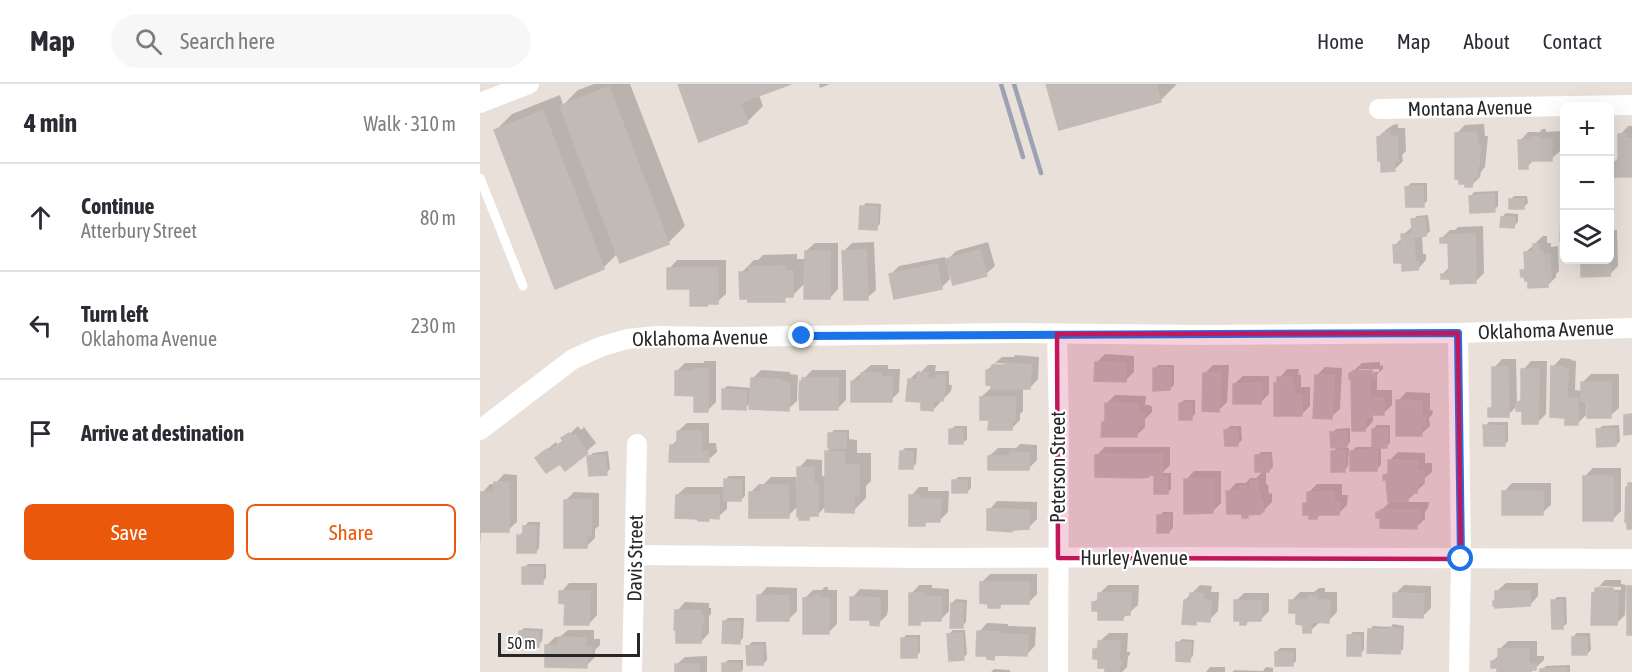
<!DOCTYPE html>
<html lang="en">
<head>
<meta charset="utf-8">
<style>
	body { margin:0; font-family:"Asap Condensed",sans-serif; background:#f7f7f7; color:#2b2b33 }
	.controls { position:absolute; right:18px; top:18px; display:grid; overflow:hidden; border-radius:9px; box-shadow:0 6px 24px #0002 }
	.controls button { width:54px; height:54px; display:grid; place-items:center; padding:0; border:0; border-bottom:2px solid #e1e1e2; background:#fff; color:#2b2b33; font:30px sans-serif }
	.scale { position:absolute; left:18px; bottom:15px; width:142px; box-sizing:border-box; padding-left:6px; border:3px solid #272727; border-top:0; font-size:16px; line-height:21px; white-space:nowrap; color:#272727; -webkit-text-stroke:4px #fff; paint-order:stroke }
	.stop { position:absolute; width:18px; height:18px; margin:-14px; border:4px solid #1a73e8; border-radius:50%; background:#fff }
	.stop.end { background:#1a73e8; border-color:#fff; box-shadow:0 2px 6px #0008 }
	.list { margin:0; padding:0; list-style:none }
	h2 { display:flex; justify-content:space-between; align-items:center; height:78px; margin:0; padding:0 24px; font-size:26px }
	h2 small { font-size:20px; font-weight:400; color:#7c7c81 }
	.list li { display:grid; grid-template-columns:39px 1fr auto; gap:18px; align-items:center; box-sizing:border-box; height:108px; padding:0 24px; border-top:2px solid #e1e1e2 }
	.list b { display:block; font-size:22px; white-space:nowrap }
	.list p { margin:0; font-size:20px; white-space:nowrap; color:#7c7c81 }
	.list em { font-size:20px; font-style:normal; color:#7c7c81 }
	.actions { display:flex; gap:12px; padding:18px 24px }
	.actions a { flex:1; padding:14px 0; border:2px solid #ea580c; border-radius:9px; text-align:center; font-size:21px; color:#ea580c }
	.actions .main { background:#ea580c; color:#fff }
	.icon { flex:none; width:33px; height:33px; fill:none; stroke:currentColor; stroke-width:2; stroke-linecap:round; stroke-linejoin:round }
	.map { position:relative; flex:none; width:1152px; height:588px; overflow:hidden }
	header { display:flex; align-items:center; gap:36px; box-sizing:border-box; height:84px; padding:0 30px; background:#fff; border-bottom:2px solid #e1e1e2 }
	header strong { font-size:28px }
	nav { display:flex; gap:33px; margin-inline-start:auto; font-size:21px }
	.search { width:420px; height:54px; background:#f7f7f7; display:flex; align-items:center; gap:15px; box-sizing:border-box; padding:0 21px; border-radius:33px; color:#7c7c81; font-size:22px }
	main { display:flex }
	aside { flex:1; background:#fff }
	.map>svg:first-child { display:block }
</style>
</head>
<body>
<header>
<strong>Map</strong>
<div class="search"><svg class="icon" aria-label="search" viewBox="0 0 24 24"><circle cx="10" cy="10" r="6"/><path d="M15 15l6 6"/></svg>Search here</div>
<nav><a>Home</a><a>Map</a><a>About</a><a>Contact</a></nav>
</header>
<main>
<aside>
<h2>4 min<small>Walk · 310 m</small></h2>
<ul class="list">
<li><svg class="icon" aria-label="ahead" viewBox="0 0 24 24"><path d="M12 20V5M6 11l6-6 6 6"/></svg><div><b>Continue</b><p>Atterbury Street</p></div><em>80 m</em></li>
<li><svg class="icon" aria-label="left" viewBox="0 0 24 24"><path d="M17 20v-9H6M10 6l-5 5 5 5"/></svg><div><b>Turn left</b><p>Oklahoma Avenue</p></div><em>230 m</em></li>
<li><svg class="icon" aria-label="arrive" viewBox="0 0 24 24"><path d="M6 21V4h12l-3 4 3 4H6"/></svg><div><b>Arrive at destination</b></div></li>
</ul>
<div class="actions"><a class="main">Save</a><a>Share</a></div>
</aside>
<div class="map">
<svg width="1152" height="588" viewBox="0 0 1152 588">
	<rect width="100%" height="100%" fill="#e9e0d9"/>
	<g fill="#0003" fill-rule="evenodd">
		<polygon points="114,0 150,0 205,142 189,158 141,177 138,169 123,184 16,46 32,30 80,11 83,21 98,6"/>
		<polygon points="199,0 307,0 279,11 283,22 267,38"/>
		<polygon points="339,0 350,0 340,4"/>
		<polygon points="568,0 697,0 680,17"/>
		<polygon points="918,40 918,44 925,44 926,67 922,71 923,77 914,86 898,53 907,45 913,41"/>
		<polygon points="1004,40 1005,52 1008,52 1005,83 1001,88 1000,93 992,101 987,98 977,49 985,41"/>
		<polygon points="1148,42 1152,42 1152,92 1133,79 1139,73 1140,51"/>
		<polygon points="1062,45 1066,45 1066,48 1080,47 1080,67 1071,75 1055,75 1047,83 1040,57 1048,48 1060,48"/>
		<polygon points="931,99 947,99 947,117 943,121 927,103"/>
		<polygon points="1018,107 1018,122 1014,126 991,112 994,108"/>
		<polygon points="1034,112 1047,112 1048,119 1044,123 1030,116"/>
		<polygon points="386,119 401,120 400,140 396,144 382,123"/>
		<polygon points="1026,129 1038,130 1038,138 1034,142 1022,133"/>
		<polygon points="948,131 950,147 946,151 942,151 943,170 946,170 946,176 938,185 923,177 915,161 923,153 923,151 933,142 933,136 937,132"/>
		<polygon points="1003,142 1004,189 995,198 963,190 970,182 970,158 962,154 970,146 975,146 978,143"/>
		<polygon points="1130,146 1137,146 1138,182 1129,191 1100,176 1130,176"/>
		<polygon points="1063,152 1067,152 1067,159 1071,159 1071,163 1078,162 1079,187 1076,190 1076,193 1068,201 1049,195 1042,187 1046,183 1046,168"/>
		<polygon points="394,158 396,206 387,214 364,167 372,159"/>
		<polygon points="508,158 515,182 506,190 468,185 470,195 461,204 410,191 419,182 465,173 466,177 476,167"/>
		<polygon points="335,159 358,159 358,205 350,214 326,198 312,212 308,212 304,216 261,189 274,176 278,176 283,171 317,170 317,175 326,175 326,167"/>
		<polygon points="197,176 246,176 246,210 237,218 229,218 226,221 212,203 189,185"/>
		<polygon points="625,270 654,272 654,288 645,297 616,279"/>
		<path d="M 535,271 L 559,273 L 558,295 L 550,304 L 543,304 L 543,327 L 540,330 L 540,336 L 532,344 L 510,335 L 501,313 L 510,305 L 513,305 L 507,286 L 522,273 L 534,273 ZM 516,279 L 533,280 L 533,283 L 513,282 Z"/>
		<polygon points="1081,274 1091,275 1091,276 1096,277 1095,306 1103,307 1103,298 1111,290 1139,290 1139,324 1130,332 1109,319 1106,318 1106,331 1097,340 1073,283"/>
		<polygon points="1022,275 1036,275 1037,319 1043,313 1043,286 1051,277 1067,277 1066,330 1058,338 1037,322 1028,331 1010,325 1013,321 1014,284"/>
		<polygon points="225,277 236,277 236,318 227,327 197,287 205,279 223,279"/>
		<path d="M 900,278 L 900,282 L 903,281 L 903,285 L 897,290 L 897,306 L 912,306 L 912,321 L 904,329 L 893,329 L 893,337 L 885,346 L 870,290 L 882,279 ZM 879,285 L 899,285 L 899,288 L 879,288 Z"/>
		<polygon points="391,281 408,281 408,285 420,285 419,308 411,316 372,297"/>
		<polygon points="448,281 456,281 455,287 469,287 469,301 472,301 471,307 453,326 429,296 438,287 441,288"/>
		<polygon points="678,281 694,281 694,301 690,305 674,285"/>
		<polygon points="733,281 749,281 747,318 739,326 725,289"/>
		<polygon points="845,283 862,284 860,325 851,333 836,292"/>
		<polygon points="807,285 819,285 818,291 821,290 821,303 830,303 830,322 821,331 795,300"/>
		<polygon points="281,286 310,288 310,290 318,291 317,317 308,325 271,318 265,324 243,306 247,302 272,304 272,295"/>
		<polygon points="332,286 366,286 366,316 357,325 321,298"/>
		<polygon points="763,292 789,292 789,310 781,318 754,300"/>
		<polygon points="926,308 950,309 950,326 953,326 952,331 949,334 950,342 941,350 918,317"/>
		<polygon points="635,311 666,312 665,321 670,321 672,323 672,328 665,335 665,343 656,352 623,338 626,335 627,319"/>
		<polygon points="704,316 715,316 715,330 711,334 700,320"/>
		<polygon points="1009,338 1028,338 1028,357 1024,361 1005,342"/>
		<polygon points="207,339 229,339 229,359 236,359 237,368 228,376 191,362 198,355 198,347"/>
		<polygon points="897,341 910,341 910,359 906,363 901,363 901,381 897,385 872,367 876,363 893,363 893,345"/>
		<polygon points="1139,341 1140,357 1136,361 1118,346 1122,342"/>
		<polygon points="98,342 101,346 104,343 116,359 107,367 85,384 80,378 57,374 76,358 78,361"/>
		<polygon points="475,342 487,342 487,355 483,359 471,346"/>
		<polygon points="750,342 761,342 762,356 758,360 746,346"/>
		<polygon points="870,344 870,358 865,364 869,364 868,382 865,386 853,368 858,362 852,349 856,345"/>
		<polygon points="354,346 369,346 369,355 377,356 377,369 391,369 391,397 386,402 386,414 373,427 346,422 337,431 332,431 328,435 319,421 308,432 270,409 279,400 284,400 291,393 316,393 316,403 319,403 319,384 327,375 342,376 342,392 347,392 347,368 352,362 350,350"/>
		<polygon points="540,360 557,361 557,376 548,385 509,372 518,364 536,364"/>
		<polygon points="625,363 690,363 690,381 682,389 691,389 691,405 687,409 675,393 679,390 617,371"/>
		<polygon points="425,364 437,364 436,380 432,384 421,368"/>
		<polygon points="128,367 130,385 126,389 109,373 113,369"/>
		<polygon points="781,368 792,368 793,383 789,387 786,387 786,401 788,400 789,410 792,409 792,418 784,426 771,429 767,432 748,408 756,399 766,399 770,394 776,394 783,387 777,372"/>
		<polygon points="918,368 945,369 945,379 952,379 952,388 945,394 945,399 926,418 949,418 948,424 945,428 945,435 936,443 901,433 898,429 910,418 908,394 904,392 910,387 909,377"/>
		<polygon points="1113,384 1141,384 1141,427 1132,436 1104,393"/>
		<polygon points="714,387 741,387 741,419 732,428 706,396"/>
		<polygon points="24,390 37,391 37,438 28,446 1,446 0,464 0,416 2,409 10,400 15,400"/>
		<polygon points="249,392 265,392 265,412 261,416 247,416 247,425 238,433 231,433 228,436 197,411 206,403 245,403 245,396"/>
		<polygon points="478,393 491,393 491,404 487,408 474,397"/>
		<polygon points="1032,399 1071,399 1071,421 1062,429 1024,408"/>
		<polygon points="837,400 862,400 862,411 868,411 867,421 859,429 841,429 837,434 825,420 828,416 828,409"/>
		<polygon points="439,403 448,403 448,407 469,407 468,428 459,437 448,437 444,441 431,412"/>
		<polygon points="94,408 119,409 119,442 115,445 115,454 106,463 85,417"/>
		<polygon points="517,417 557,418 557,435 548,444 534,444 532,447 509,426"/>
		<polygon points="683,428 693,428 693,444 689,448 679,432"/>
		<polygon points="48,438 60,438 59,464 56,468 39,452 43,448 45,448 45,442"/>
		<polygon points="48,480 66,480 66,494 62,498 44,484"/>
		<polygon points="510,490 557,490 557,510 548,519 524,518 519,523 502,498"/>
		<path d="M 1125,496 L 1141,496 L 1141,500 L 1146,501 L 1145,531 L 1136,540 L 1113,509 ZM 1119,502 L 1141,503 L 1141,506 L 1119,505 Z"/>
		<polygon points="89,499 117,499 117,531 109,540 86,518 81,508"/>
		<polygon points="1026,499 1058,499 1058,512 1050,521 1014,518 1017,515 1017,507"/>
		<polygon points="439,501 452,501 452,504 469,505 469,527 460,536 443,536 439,540 431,510"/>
		<polygon points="628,501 659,501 658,521 642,535 620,526 614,518 620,513 620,509"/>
		<polygon points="720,501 732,502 731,508 739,508 738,527 729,536 720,535 715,539 705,516"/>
		<polygon points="924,501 951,502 951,524 942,533 915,510"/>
		<polygon points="287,503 317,504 317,527 308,536 279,512"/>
		<polygon points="345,503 348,503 348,506 357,506 357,540 349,548 324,515 333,506 342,506"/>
		<polygon points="839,504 845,504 845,508 857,508 857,528 848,537 839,537 839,539 830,547 811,517 820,508 834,508"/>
		<polygon points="380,505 408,506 408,526 407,531 398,540 372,514"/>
		<polygon points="764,509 789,509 789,527 780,536 770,536 766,540 762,536 756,517"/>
		<polygon points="1077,513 1086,513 1087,539 1083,543 1073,517"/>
		<polygon points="476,515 487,516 486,538 482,542 472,519"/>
		<polygon points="205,518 229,519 229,524 231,524 231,530 229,532 229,549 221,558 197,527"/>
		<polygon points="248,534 264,534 263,554 259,558 244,538"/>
		<polygon points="507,539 528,540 528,542 556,543 555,562 547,570 518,569 514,574 499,548"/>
		<polygon points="913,540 924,542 923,565 919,569 889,546 893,542 911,543"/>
		<polygon points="44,544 63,545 62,557 58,561 40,548"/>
		<polygon points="88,546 114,546 114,555 120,555 120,561 115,566 115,573 106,582 66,562 75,553 80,553"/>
		<polygon points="473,546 485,546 487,570 483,574 469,550"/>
		<polygon points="873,548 884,548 884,566 880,570 869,552"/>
		<polygon points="629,549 648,549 647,568 650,568 650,570 648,573 647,583 642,588 627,588 627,583 615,566 620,561 620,557"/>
		<polygon points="1097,549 1110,549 1111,566 1107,570 1093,553"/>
		<polygon points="426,551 440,551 440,568 436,572 423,555"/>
		<polygon points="702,555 714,556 713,572 709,576 698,559"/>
		<polygon points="1028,557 1057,557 1057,572 1064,572 1064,576 1051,588 1018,588 1018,583 1012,578 1019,571 1019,566"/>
		<polygon points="272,558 286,558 287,576 283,580 268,562"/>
		<polygon points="800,564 816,564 816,577 812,581 796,568"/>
		<polygon points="227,572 227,588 196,588 196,581 205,573"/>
		<polygon points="248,576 263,576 263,585 261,588 244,588 244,580"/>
		<polygon points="1090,581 1090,588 1062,588 1062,586 1066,582"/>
		<polygon points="730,583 745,583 745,588 726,588"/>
		<polygon points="786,583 793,584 793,588 752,588 755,586 783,587"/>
		<polygon points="514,585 530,586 530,588 511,588"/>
	</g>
	<g fill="#c1bab6" stroke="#c4bcb3" stroke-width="1.5">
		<polygon points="198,0 311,0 260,19 268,39 219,58"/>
		<polygon points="566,0 676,0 681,18 579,46"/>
		<polygon points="129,3 189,160 140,179 80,22"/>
		<polygon points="63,27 124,185 75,205 14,46"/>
		<polygon points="910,48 910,52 917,52 918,77 914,77 915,87 901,88 901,77 898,77 897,53 903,52 903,49"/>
		<polygon points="996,48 997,60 1000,60 999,82 997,82 997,93 994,93 992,103 985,103 985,100 979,100 979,95 975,95 975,49"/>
		<polygon points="1138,50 1146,50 1146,54 1152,54 1152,93 1131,93 1132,78 1138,78"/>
		<polygon points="1052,53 1059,53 1058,56 1072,55 1072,77 1048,77 1048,85 1039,85 1038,56 1053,56"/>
		<polygon points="943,102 944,123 926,123 925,103"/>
		<polygon points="1014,110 1015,128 990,129 989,112"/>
		<rect x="1029" y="115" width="15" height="10"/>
		<polygon points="380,122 398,123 397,146 379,145"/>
		<polygon points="1081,130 1084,130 1084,157 1080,157"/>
		<polygon points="1021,133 1035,133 1034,144 1020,143"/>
		<polygon points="945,134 946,152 933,153 931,135"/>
		<polygon points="921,150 932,150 932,155 934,154 935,178 938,178 938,186 922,187 922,179 914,179 913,161 922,160"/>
		<polygon points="995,150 996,199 970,200 970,195 961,195 961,190 969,190 968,159 960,159 960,154 968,154 968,151"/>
		<polygon points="1053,160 1059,160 1059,167 1063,167 1063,171 1070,170 1071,197 1068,197 1068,203 1048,204 1048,197 1045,197 1044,193 1041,193 1040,186 1045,186 1044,168 1053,168"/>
		<polygon points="1130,164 1130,192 1101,193 1101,178 1098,178 1098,176 1130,176"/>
		<polygon points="386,166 388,216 364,216 362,167"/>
		<polygon points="500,166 507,192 473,201 466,175"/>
		<polygon points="325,167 350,167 350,215 324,215"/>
		<polygon points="457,180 462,205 414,215 409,190"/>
		<polygon points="305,182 305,187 313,187 313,213 304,213 305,218 268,218 268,215 260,215 259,188 269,188 269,183"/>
		<polygon points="187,184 238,184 238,220 227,220 227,222 210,222 210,205 187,205"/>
		<polygon points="615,278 646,280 646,298 614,297"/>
		<polygon points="525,279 551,281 550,305 511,305 511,301 506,301 506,286 512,286 512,281 525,281"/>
		<polygon points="1071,282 1083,283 1083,284 1088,285 1087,314 1098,315 1098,341 1085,341 1085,334 1070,333"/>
		<polygon points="1012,283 1028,283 1029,333 1008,333 1008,324 1012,324"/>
		<polygon points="673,284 690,284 690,306 673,307"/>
		<polygon points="215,285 228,285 228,328 214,328 214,312 195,311 195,287 215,287"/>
		<polygon points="1041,285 1059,285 1058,340 1042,340 1042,327 1036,327 1036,318 1041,318"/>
		<polygon points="892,286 892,290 895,289 895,295 889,295 889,314 904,314 904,331 892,331 891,333 885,334 885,347 872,347 871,295 869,295 869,289 872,289 872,287"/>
		<polygon points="381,289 401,289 400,293 412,293 412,318 371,318 371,297 381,297"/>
		<polygon points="438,289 448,289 447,295 456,295 455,309 464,309 463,317 454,316 453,327 441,326 441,318 426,317 428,295 437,296"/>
		<polygon points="723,289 741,289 739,328 722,327"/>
		<polygon points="457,291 465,291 465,308 456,308"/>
		<polygon points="835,291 854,292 852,335 833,334"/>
		<polygon points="797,293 811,293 811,298 813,298 813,311 822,311 822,332 794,332 794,299 797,299"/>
		<polygon points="271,294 302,296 302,298 310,299 309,327 269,325"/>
		<polygon points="322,294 358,294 358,326 320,326 319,312 320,297 322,298"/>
		<polygon points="1101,298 1131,298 1131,334 1107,334 1107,318 1101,317"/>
		<polygon points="781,299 781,320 753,320 753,300"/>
		<polygon points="242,305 266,307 266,326 242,325"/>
		<polygon points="500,313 535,313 535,337 532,337 532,346 508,346 509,336 500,336"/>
		<polygon points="916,316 942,317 942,334 945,334 944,341 941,341 942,352 916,352"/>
		<polygon points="625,319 658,320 657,329 661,329 664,332 664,338 661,341 657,341 657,353 621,353 622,338 625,338"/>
		<rect x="699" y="319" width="13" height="17"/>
		<polygon points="1152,330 1152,350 1144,351 1144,331"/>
		<polygon points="1003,341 1024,342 1025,362 1004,362"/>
		<rect x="469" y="345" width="14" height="15"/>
		<polygon points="757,345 758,362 745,362 744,346"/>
		<rect x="892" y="345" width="15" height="19"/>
		<polygon points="1116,345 1136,345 1136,362 1117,363"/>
		<polygon points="197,347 221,347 221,367 228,367 229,378 189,378 190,361 197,361"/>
		<polygon points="850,348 866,348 867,363 851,364"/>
		<polygon points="89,349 92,353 95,351 108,369 85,387 80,380 66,389 55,374 67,365 69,369 73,366 72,365 83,357 81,354"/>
		<rect x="348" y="349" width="18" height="15"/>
		<polygon points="897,366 897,387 870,387 870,367"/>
		<polygon points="345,367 364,368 365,381 379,381 379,412 374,412 374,429 345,428"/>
		<polygon points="420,367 433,368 433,385 419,385"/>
		<rect x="851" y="367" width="14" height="21"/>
		<polygon points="530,368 549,369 549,386 508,386 508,372 530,372"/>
		<polygon points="623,370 682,371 682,392 669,391 669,393 660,394 615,393 615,371"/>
		<polygon points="125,371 127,391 109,392 107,372"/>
		<rect x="775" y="371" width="14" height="17"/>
		<polygon points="908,376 937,377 937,387 944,387 944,398 938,398 937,409 928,409 928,418 908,418 906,396 903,396 903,391 908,391"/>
		<polygon points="317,383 334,384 334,400 338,400 338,432 329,432 329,436 319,436 319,433 317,433"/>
		<rect x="1103" y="392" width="30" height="45"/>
		<polygon points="674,393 687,393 688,410 674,410"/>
		<polygon points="244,395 262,396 261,417 244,417"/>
		<polygon points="704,395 733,395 733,429 704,430"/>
		<rect x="472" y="396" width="15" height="13"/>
		<polygon points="770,397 778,397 778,408 780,408 781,417 783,417 784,428 781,428 781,430 768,431 768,434 762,434 762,430 747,430 746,407 760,407 760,402 766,402 766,407 770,407"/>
		<polygon points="14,398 29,399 29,448 0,448 0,408 14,408"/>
		<polygon points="1148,399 1152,399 1152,445 1147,445 1147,439 1145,438 1146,403 1148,403"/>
		<polygon points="280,401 308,401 309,434 269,434 269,408 281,408"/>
		<rect x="1022" y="407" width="41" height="24"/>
		<polygon points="827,408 854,408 854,419 860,419 859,431 837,431 837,435 829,435 829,431 823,431 823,419 827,419"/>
		<polygon points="196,411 239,411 239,435 229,434 229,437 218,437 218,435 195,434"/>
		<polygon points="429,411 440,411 440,415 461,415 460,438 445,438 445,442 429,442"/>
		<polygon points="84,416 111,416 111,452 107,452 107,464 84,464"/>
		<polygon points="507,425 549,426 549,445 532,446 532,448 507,446"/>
		<polygon points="900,426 941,426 940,434 937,434 937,445 900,444 900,434 896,434 896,428 900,428"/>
		<polygon points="677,431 690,431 689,449 677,449"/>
		<polygon points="43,442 56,442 56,469 37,469 37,451 43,452"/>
		<rect x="42" y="483" width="21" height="17"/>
		<polygon points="500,498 549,498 549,520 520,520 520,524 508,524 508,520 500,519"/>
		<rect x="1147" y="502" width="5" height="49"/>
		<polygon points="1115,504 1133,504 1133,508 1138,509 1137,541 1111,541 1112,509 1115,509"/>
		<polygon points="79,507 110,507 109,541 84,541 85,520 79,519"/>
		<polygon points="1015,507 1050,507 1050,522 1015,524 1015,521 1013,522 1013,517 1015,517"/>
		<polygon points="429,509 444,509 444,512 461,513 461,537 440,537 440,541 429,541"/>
		<polygon points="618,509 651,509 650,531 643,531 643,536 618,536 618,527 612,527 612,518 618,518"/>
		<polygon points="710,509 724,510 723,516 731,517 730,538 716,537 716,541 702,540 704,516 710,516"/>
		<polygon points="913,509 944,510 943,534 913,533"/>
		<polygon points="277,511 309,512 309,537 277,537"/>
		<polygon points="335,511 340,511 340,514 349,514 349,550 323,550 323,514 335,514"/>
		<polygon points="829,512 837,512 837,516 850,516 849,539 831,538 831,549 823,549 823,541 816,540 816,529 809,529 809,516 829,516"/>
		<polygon points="370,513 400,514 400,536 399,536 399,542 390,541 390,536 370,536"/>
		<polygon points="754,516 781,517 781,537 766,537 766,541 760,541 760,537 754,537"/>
		<polygon points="1071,516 1083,516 1083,545 1072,545"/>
		<polygon points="471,519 483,519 483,544 470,544"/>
		<polygon points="195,526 221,527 221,532 223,532 223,540 221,540 221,559 196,559 196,546 194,546"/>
		<polygon points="243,537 260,538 260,560 242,559"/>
		<polygon points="908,543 921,546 920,570 887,569 888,545 908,546"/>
		<polygon points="39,547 59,548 59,563 38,562"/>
		<polygon points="497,547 520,548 520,550 548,551 547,572 514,571 514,576 507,575 507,572 496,572"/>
		<polygon points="482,549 484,576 469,577 467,550"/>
		<rect x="867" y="551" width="14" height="21"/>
		<polygon points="78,553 106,554 106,563 112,563 112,571 107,571 107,584 65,583 65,561 78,561"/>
		<rect x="1092" y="553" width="15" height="18"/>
		<rect x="421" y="554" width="16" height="20"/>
		<polygon points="618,557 640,557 639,576 642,576 642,580 640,580 639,588 625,588 625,584 618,584 618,575 613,575 613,565 618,565"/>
		<polygon points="696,558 711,559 710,578 696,577"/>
		<polygon points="283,561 283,581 267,581 266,562"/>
		<polygon points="1018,565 1049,565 1049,580 1056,580 1056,586 1049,586 1049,588 1017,588 1017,584 1011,584 1011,577 1018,577"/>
		<rect x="795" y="568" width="18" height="14"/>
		<polygon points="242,579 260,580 260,588 242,588"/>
		<rect x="195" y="580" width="24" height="8"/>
		<polygon points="1086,584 1086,588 1060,588 1060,585"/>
	</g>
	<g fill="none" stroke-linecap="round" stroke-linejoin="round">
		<polyline stroke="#fff" stroke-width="9" points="0,94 43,202"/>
		<g stroke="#fff" stroke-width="20">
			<polyline points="0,19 49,0"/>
			<polyline points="899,25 1152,21"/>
			<polyline points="978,249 981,475 979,588"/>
			<polyline points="577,250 579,341 578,588"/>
			<polyline points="0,346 93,275 120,263 147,255 176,252 241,253 529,249 721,251 978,249 1152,244"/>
			<polyline points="156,471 440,474 704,473 1152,475"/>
			<polyline points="152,588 157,360"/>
		</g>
		<g stroke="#9ca2b1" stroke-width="4.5">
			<polyline points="521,0 543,73"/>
			<polyline points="534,0 561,89"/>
		</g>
	</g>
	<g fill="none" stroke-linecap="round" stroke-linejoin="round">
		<path stroke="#1a73e8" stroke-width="8" d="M 322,252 C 540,249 759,251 978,249 L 981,475"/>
	</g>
	<path fill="#c2185b" fill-opacity="0.2" stroke="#c2185b" stroke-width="4.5" stroke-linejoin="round" d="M 978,249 L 981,475 L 578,474 L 577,250 Z"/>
	<g text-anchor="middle" stroke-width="4.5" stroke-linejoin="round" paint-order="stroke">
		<g font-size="20" fill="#272727" stroke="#fff">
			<text transform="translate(990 24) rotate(-1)" y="7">Montana Avenue</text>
			<text transform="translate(1066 246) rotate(-2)" y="7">Oklahoma Avenue</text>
			<text transform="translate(220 254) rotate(-1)" y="7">Oklahoma Avenue</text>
			<text transform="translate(578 383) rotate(-90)" y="7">Peterson Street</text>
			<text transform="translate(155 474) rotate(-89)" y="7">Davis Street</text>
			<text x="654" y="481">Hurley Avenue</text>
		</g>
	</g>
</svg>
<div class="controls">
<button>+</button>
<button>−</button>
<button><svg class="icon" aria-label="layers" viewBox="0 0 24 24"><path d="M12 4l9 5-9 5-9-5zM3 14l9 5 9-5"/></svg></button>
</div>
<div class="scale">50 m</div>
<div class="stop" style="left:981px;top:475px"></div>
<div class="stop end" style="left:322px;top:252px"></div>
</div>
</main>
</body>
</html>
